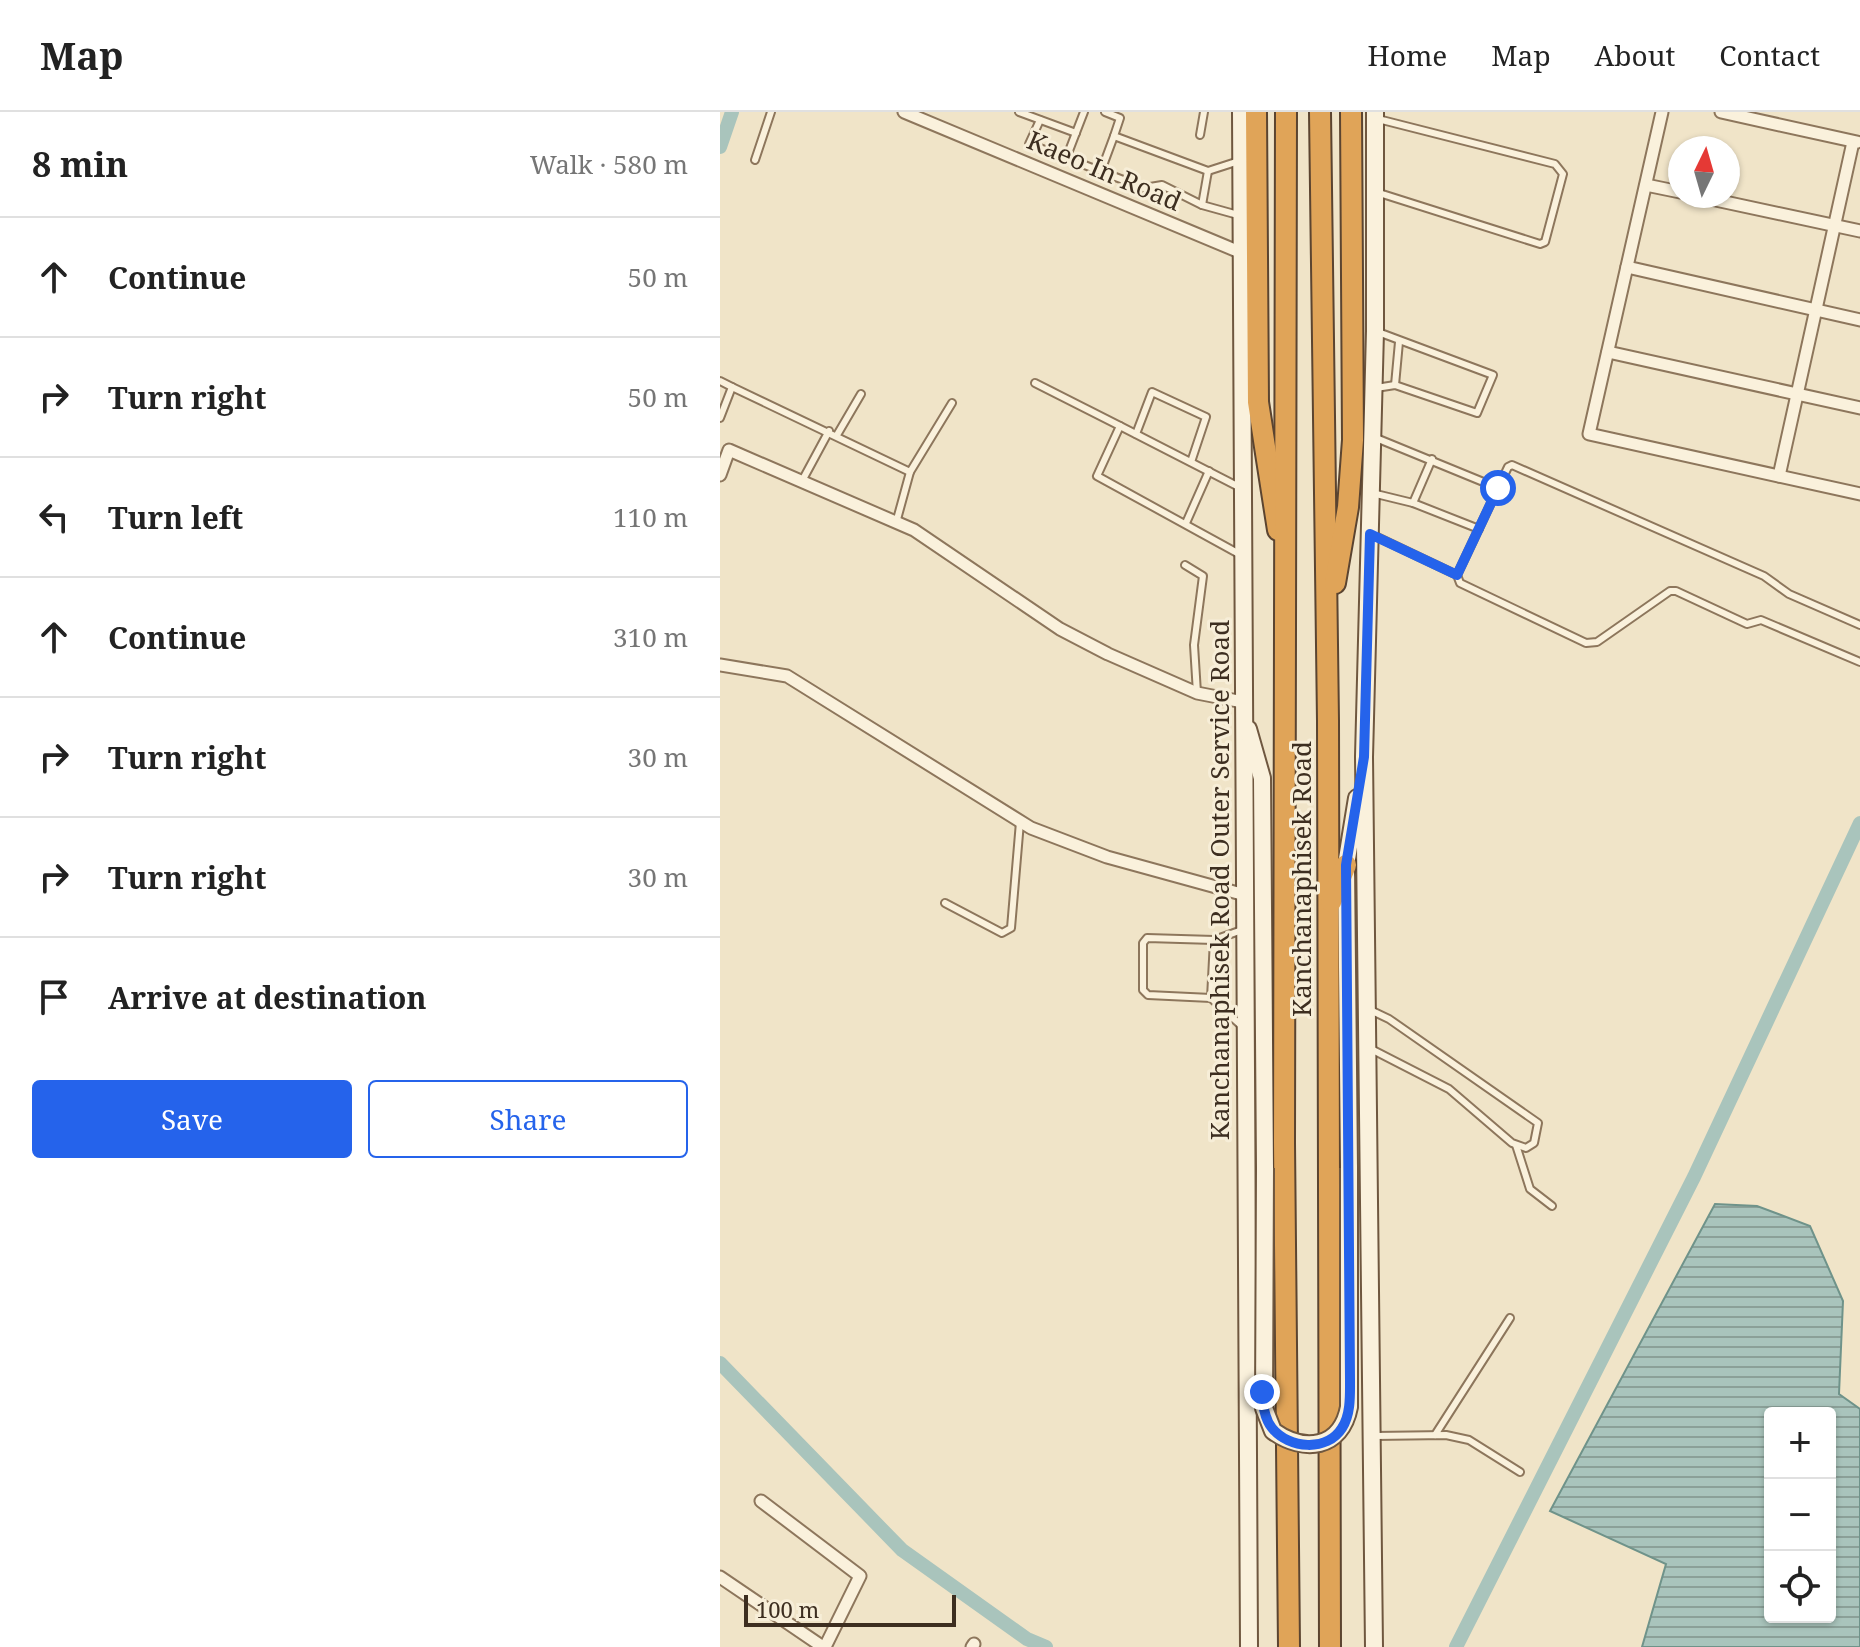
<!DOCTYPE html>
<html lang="en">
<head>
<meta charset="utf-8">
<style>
	body { margin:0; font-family:"Noto Serif",serif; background:#f2f2f2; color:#222 }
	.controls { position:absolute; right:24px; bottom:24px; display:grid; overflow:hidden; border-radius:8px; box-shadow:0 2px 6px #0004 }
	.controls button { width:72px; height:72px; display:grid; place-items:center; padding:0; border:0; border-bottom:2px solid #e0e0e0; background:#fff; color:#222; font:40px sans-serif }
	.compass { position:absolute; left:948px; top:24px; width:72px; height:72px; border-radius:50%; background:#fff; box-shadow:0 2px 6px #0004; rotate:5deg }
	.scale { position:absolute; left:24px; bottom:20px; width:212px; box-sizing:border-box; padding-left:8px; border:4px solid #3d2e20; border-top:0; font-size:22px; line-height:28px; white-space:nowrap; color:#3d2e20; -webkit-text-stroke:6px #f7eed8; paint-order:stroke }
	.stop { position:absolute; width:24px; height:24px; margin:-18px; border:6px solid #2563eb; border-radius:50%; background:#fff }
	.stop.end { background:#2563eb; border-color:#fff; box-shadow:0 2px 8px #0008 }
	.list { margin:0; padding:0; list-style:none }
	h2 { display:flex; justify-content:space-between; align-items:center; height:104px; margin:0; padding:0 32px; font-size:34px }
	h2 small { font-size:26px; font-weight:400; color:#767676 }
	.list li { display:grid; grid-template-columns:52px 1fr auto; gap:24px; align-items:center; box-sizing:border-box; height:120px; padding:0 32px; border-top:2px solid #e0e0e0 }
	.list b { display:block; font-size:30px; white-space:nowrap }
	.list em { font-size:26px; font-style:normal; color:#767676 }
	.actions { display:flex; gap:16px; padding:24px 32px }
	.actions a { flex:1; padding:18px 0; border:2px solid #2563eb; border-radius:8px; text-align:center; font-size:28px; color:#2563eb }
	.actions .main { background:#2563eb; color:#fff }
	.icon { flex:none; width:44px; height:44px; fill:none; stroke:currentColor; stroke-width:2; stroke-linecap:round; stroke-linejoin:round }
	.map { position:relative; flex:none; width:1140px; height:1535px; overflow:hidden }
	header { display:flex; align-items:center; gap:48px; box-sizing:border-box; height:112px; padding:0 40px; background:#fff; border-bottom:2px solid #e0e0e0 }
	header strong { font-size:38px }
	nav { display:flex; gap:44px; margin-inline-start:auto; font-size:28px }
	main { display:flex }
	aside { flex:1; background:#fff }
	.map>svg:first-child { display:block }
</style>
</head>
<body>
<header>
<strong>Map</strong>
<nav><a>Home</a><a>Map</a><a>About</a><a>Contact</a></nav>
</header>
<main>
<aside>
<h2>8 min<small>Walk · 580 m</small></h2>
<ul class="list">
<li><svg class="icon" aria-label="ahead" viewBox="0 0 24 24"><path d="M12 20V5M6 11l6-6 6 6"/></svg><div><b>Continue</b></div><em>50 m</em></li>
<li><svg class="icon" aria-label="right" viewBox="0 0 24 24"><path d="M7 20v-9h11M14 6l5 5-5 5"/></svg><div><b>Turn right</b></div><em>50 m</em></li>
<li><svg class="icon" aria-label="left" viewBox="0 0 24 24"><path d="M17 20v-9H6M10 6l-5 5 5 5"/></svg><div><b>Turn left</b></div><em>110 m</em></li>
<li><svg class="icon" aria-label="ahead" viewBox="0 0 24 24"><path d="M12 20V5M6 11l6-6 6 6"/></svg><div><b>Continue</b></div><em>310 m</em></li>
<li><svg class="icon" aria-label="right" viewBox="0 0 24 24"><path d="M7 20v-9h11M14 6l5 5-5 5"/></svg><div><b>Turn right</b></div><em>30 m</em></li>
<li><svg class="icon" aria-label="right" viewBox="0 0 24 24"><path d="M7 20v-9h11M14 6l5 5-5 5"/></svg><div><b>Turn right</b></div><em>30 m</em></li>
<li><svg class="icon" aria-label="arrive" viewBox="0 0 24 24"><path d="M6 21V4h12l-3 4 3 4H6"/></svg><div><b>Arrive at destination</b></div></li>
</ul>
<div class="actions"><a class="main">Save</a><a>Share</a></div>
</aside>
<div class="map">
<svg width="1140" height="1535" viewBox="0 0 1140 1535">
	<defs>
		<pattern id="water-rules" width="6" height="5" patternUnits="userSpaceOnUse" patternTransform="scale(2)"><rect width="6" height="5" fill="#a9c4bc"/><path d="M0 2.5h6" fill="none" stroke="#8ba098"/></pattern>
	</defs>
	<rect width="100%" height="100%" fill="#f0e4c8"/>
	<path fill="url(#water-rules)" stroke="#6f938a" stroke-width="2" fill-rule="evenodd" d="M 995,1092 L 1037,1094 L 1090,1114 L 1123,1189 L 1119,1282 L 1140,1297 L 1140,1535 L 922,1535 L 946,1452 L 830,1399 ZM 1050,1301 L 1110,1301 L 1110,1505 L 1050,1505 Z"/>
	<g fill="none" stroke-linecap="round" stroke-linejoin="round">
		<g stroke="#a9c4bc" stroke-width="14">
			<polyline points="0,35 12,0"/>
			<polyline points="0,1251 182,1438 307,1527 326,1535"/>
			<polyline points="736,1535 974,1065 1140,711"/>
		</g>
		<g stroke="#8d765c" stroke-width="10">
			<g id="lane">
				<polyline points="299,0 356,21"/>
				<polyline points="364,0 347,44 349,47 424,76 442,73 482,93 518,103"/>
				<polyline points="385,0 400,6 394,24 488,59 519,49"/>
				<polyline points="320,8 309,32 349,47"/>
				<polyline points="480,23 484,0"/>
				<polyline points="35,48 51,0"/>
				<polyline points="381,59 394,24"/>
				<polyline points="656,80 820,132 825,130 843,62 835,52 658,7"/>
				<polyline points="482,93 488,59"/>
				<polyline points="0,269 12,275 0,306"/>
				<polyline points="315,271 400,314"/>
				<polyline points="675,273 679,230"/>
				<polyline points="12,275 190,360 232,291"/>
				<polyline points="656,276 675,273 757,301 773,263 658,220"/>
				<polyline points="416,322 432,280 486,305 471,350"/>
				<polyline points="117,323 141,282"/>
				<polyline points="656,326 778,376"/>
				<polyline points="712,347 693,391 759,417"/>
				<polyline points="82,369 109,319"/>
				<polyline points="519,375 400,314 377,364 521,443"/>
				<polyline points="652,381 693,391"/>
				<polyline points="176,411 190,360"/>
				<polyline points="466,411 489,359"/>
				<polyline points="653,423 737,463 740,471 866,531 877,530 950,479 956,479 1027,512 1041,508 1140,550"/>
				<polyline points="465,453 483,464 474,533 477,581"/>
				<polyline points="737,463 788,355 792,353 1044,464 1069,482 1140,513"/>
				<polyline points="225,791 282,821 291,816 300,710"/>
				<polyline points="522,818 494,828 427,826 423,831 423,878 428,883 491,886 524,916"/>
				<polyline points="491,886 494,828"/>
				<polyline points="648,897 669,907 818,1011 814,1031 806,1036 792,1031 729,977 651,937"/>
				<polyline points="796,1033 810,1077 832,1094"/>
				<polyline points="715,1323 790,1206"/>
				<polyline points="655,1324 726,1323 749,1328 800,1360"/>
			</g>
		</g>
		<g stroke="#8d765c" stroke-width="15">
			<g id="street">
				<polyline points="184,0 522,141"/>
				<polyline points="942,0 869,322 1140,382"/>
				<polyline points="1001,0 1137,30"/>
				<polyline points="926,73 960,80"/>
				<polyline points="977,84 1140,119"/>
				<polyline points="907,155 1140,208"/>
				<polyline points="888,240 1140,296"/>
				<polyline points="0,363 9,338 194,418 340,517 388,542 477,581 523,590"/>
				<polyline points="1059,364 1133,30"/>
				<polyline points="0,553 67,564 311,716 387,745 525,783"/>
				<polyline points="41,1389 140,1464 105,1535"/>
				<polyline points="0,1465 103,1535"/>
				<polyline points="252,1535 254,1532"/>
			</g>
		</g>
		<g stroke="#6f573f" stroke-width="20">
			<g id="secondary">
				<polyline points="521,0 529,1535"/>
				<polyline points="528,617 542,666 545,1056"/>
				<polyline points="629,1056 626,753 637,686"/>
				<polyline points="654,1535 644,645 655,219 655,0"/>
			</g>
		</g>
		<g stroke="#5b4430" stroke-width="24">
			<g id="highway">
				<polyline points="536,0 538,290 558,418"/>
				<polyline points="566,0 564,1031 569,1535"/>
				<polyline points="600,0 608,609 610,1535"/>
				<polyline points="615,471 628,395 633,328 631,0"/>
				<polyline points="611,790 626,753"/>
			</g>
		</g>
		<use href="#lane" stroke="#faf1dc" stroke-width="6"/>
		<use href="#street" stroke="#faf1dc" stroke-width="11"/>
		<use href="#secondary" stroke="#faf1dc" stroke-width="16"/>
		<use href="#highway" stroke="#e0a458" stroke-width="20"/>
		<g stroke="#6f573f" stroke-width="20" stroke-linecap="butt">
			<path id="secondary-bridge" d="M 545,1056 L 544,1296 L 553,1319 C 584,1341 621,1337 629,1295 L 629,1056"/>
		</g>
		<use href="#secondary-bridge" stroke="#faf1dc" stroke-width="16"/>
	</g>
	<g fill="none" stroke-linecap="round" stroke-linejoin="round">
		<path stroke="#2563eb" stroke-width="10" d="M 542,1280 C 543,1292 544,1306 552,1316 C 569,1337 607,1340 622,1316 C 631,1302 630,1283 630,1267 L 626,753 L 644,645 L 650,422 L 737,463 L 778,376"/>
	</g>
	<g text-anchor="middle" stroke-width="6" stroke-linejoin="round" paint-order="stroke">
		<g font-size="26" fill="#3d2e20" stroke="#f7eed8">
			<text transform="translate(384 59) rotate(23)" y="9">Kaeo In Road</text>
			<text transform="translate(582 767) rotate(-90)" y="9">Kanchanaphisek Road</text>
			<text transform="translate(500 768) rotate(-90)" y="9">Kanchanaphisek Road Outer Service Road</text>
		</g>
	</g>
</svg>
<div class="controls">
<button>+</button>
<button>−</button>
<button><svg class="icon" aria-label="locate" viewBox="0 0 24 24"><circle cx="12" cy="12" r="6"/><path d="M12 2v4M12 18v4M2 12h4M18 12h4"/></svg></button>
</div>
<svg class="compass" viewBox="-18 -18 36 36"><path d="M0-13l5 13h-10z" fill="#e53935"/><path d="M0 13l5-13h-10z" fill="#767676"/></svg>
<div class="scale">100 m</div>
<div class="stop" style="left:778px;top:376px"></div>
<div class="stop end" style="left:542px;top:1280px"></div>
</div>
</main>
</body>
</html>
